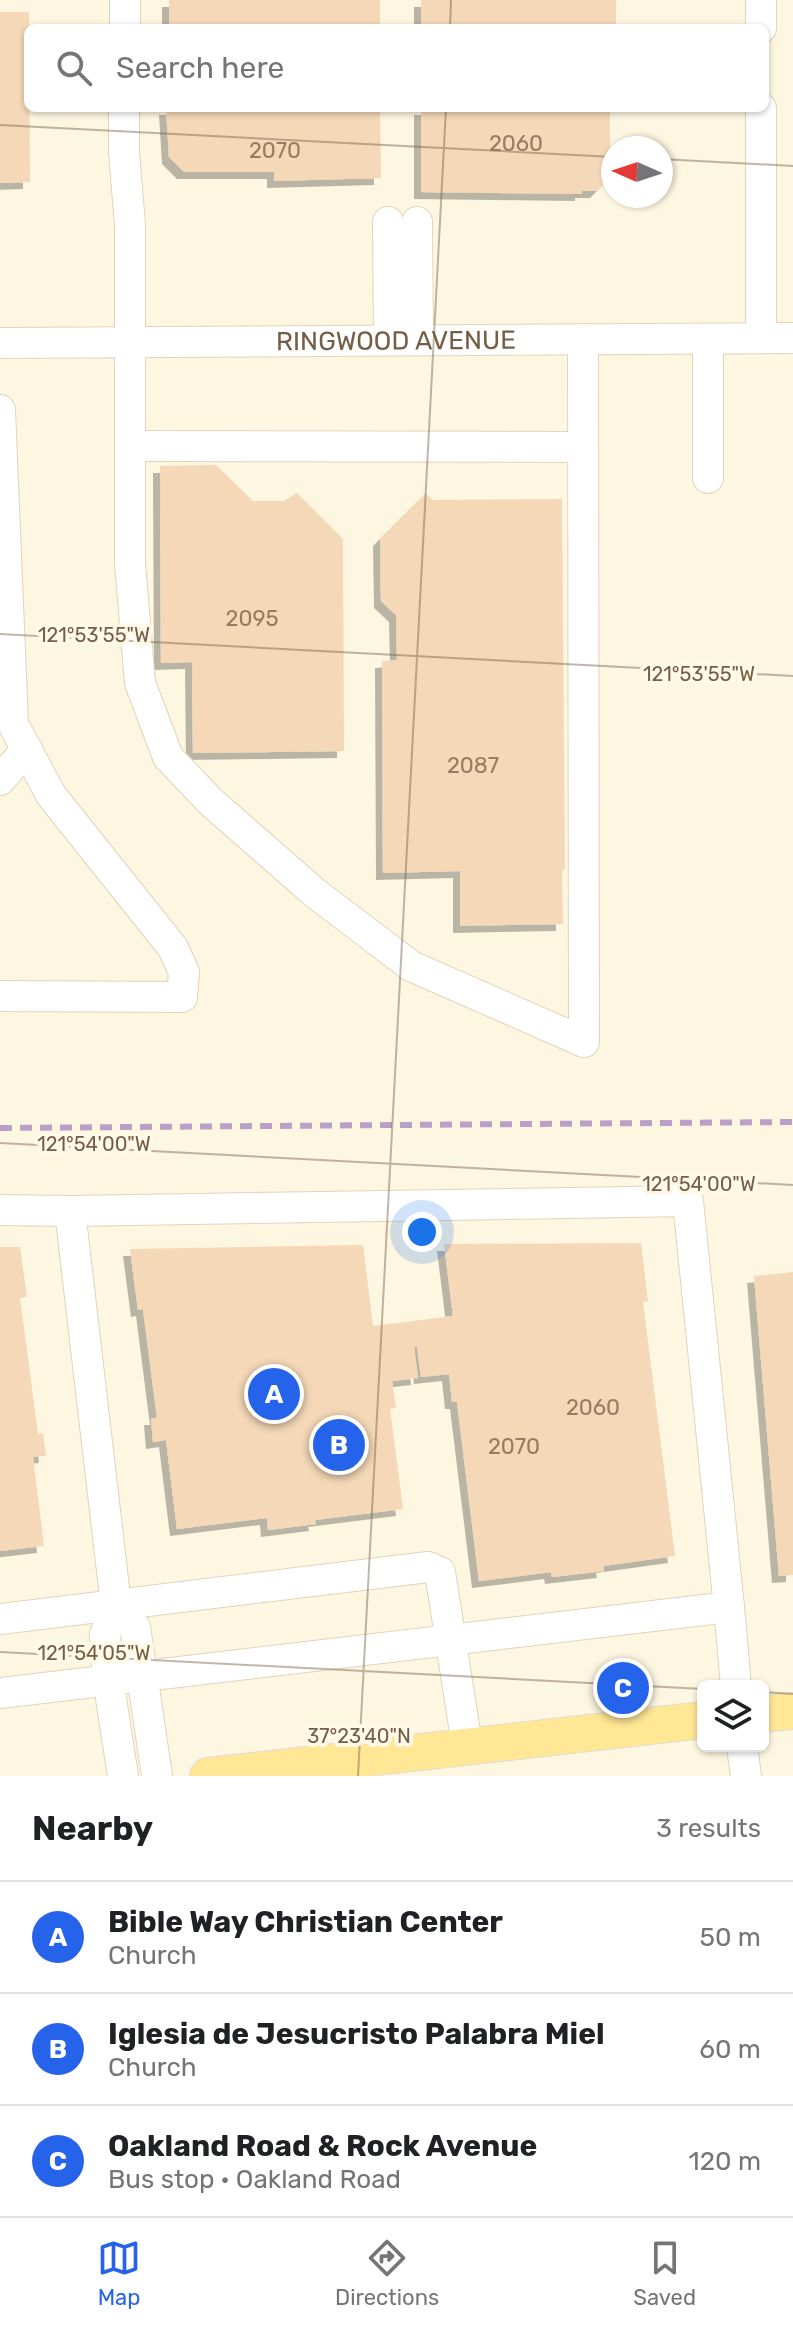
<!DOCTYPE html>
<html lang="en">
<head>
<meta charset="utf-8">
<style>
	body { margin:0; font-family:Rubik,sans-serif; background:#f2f2f2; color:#202124 }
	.controls { position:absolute; right:24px; bottom:24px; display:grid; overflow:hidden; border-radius:12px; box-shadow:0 2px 6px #0004 }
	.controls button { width:72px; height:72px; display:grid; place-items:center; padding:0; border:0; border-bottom:2px solid #e0e0e0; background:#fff; color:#202124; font:40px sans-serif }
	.compass { position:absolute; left:601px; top:136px; width:72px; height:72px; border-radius:50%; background:#fff; box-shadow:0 2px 6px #0004; rotate:273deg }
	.you { position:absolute; left:422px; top:1232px; width:28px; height:28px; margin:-20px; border:6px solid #fff; border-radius:50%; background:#1a73e8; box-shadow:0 0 0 12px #1a73e833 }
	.badge { display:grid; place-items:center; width:52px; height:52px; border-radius:50%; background:#2563eb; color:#fff; font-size:26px; font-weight:700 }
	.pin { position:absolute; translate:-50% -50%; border:4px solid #fff; box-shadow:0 2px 8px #0006 }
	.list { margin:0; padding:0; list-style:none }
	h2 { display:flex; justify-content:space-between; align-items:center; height:104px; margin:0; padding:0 32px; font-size:34px }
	h2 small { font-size:26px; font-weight:400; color:#757577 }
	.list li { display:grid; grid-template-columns:52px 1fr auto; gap:24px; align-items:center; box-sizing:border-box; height:112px; padding:0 32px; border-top:2px solid #e0e0e0 }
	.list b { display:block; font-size:30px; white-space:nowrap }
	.list p { margin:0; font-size:26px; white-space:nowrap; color:#757577 }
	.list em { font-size:26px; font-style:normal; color:#757577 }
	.icon { flex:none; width:44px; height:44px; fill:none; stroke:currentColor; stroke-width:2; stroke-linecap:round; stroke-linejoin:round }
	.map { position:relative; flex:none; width:793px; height:1776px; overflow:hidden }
	.search { position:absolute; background:#fff; box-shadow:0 2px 6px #0004; left:24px; right:24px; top:24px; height:88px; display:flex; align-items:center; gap:20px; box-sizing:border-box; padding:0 28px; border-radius:12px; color:#757577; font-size:30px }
	.sheet { height:440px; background:#fff }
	nav { display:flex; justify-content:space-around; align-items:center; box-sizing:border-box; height:112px; border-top:2px solid #e0e0e0; background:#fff; font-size:22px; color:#757577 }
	nav a { display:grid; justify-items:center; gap:4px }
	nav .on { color:#2563eb }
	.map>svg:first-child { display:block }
</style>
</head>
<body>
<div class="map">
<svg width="793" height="1776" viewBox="0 0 793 1776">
	<defs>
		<filter id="shadow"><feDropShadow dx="-7" dy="7" stdDeviation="0" flood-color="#0004"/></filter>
	</defs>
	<rect width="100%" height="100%" fill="#fdf6e0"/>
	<g fill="#f4d8b7" filter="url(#shadow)">
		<rect x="169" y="0" width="211" height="28"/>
		<rect x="421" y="0" width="195" height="28"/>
		<polygon points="0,12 29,12 30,182 0,183"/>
		<polygon points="166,108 380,108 381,178 274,181 274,172 184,172 169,157"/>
		<polygon points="421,108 610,108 610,178 597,191 582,191 582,194 421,192"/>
		<polygon points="216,465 253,501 284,501 297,493 343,539 344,751 193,753 192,662 161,663 160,466"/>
		<polygon points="426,493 433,500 562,499 565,870 562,870 563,924 460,926 460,871 383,873 382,661 397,660 396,615 381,601 380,539"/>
		<polygon points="641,1243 648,1301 643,1302 675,1556 603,1566 604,1571 552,1577 551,1572 479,1581 457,1402 452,1402 449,1374 421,1377 417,1347 414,1347 418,1378 392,1381 396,1408 390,1409 403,1509 315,1520 316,1524 268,1530 267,1518 177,1529 166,1440 153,1442 151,1418 157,1418 143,1309 138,1310 130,1249 363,1245 373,1326 453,1316 444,1244"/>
		<polygon points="0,1247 20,1247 27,1297 20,1298 38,1434 43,1433 46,1456 33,1457 44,1546 0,1551"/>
		<polygon points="793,1272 793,1575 779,1576 754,1276"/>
	</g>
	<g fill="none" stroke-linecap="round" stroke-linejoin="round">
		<g stroke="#e2d3bc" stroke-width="32">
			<g id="minor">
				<polyline points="125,28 125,0"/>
				<polyline points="761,28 761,0"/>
				<polyline points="124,108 124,153 130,225 130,563 140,683 168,757 211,802 315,893 411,966 584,1042 583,339"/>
				<polyline points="388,222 389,340"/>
				<polyline points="417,222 418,340"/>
				<polyline points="761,338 761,108"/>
				<polyline points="708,339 708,478"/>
				<path id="s1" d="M 0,343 L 793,338"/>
				<polyline points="0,410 13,724 51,795 173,948 184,972 182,997 0,996"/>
				<polyline points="131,446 583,447"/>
				<polyline points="0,780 27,749"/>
				<polyline points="0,1210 70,1211"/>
				<polyline points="116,1605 135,1627 157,1776"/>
				<polyline points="0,1619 428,1567 440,1572 467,1745"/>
				<polyline points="0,1693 729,1607 736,1686"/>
				<polyline points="742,1746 746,1776"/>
				<polyline points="123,1776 108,1679 105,1634 116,1605 70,1211 688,1201 729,1607"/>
			</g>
		</g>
		<g stroke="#e1dcd6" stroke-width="38">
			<g id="major">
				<polyline points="763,1714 793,1711"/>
				<polyline points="208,1776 703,1720"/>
			</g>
		</g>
		<use href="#minor" stroke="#fff" stroke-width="30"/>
		<use href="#major" stroke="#ffe796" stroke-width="36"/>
		<polyline stroke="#ba9fc7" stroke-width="6" stroke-dasharray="12 8" stroke-linecap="butt" points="0,1128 793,1122"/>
	</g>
	<path fill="none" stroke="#765e46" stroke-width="2" stroke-opacity="0.45" d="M 450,28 L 451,0M 0,125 L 613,157M 661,159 L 793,166M 0,634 L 793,676M 0,1143 L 793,1185M 0,1652 L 703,1689M 763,1692 L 793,1694M 358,1776 L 446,108"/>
	<g text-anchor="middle" stroke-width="8" stroke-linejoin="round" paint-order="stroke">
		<g font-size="22" fill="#967c62">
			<text x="516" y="151">2060</text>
			<text x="275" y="158">2070</text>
			<text x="252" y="626">2095</text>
			<text x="473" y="773">2087</text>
			<text x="593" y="1415">2060</text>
			<text x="514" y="1454">2070</text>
		</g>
		<g font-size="26" fill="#765e46" stroke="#fff9e8">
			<text dy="9" stroke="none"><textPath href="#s1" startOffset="396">RINGWOOD AVENUE</textPath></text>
		</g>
	</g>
	<g font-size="20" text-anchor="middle" fill="#765e46" stroke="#fff9e8" stroke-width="8" stroke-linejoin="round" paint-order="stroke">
		<text x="94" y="642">121°53'55"W</text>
		<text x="699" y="681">121°53'55"W</text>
		<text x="94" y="1151">121°54'00"W</text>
		<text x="699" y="1191">121°54'00"W</text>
		<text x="94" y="1660">121°54'05"W</text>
		<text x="359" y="1743">37°23'40"N</text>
	</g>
</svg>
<div class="controls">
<button><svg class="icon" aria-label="layers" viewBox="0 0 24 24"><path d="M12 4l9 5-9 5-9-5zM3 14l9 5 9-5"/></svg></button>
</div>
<svg class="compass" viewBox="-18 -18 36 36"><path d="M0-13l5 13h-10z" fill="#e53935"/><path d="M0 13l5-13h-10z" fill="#757577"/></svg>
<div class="you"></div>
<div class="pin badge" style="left:274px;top:1394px">A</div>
<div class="pin badge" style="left:339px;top:1445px">B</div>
<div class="pin badge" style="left:623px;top:1688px">C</div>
<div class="search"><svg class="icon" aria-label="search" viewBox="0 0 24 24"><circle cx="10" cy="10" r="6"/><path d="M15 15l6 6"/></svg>Search here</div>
</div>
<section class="sheet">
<h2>Nearby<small>3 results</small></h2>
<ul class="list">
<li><span class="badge">A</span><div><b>Bible Way Christian Center</b><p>Church</p></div><em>50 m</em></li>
<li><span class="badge">B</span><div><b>Iglesia de Jesucristo Palabra Miel</b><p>Church</p></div><em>60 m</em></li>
<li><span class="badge">C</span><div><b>Oakland Road &amp; Rock Avenue</b><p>Bus stop · Oakland Road</p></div><em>120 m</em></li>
</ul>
</section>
<nav>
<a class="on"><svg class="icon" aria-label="map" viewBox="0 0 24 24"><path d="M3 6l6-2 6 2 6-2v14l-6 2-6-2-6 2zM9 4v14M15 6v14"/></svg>Map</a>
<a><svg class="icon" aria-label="directions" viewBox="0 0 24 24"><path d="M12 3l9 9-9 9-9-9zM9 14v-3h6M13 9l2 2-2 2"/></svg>Directions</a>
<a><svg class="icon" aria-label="saved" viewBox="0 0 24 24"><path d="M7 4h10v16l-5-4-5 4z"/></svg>Saved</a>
</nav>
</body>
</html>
